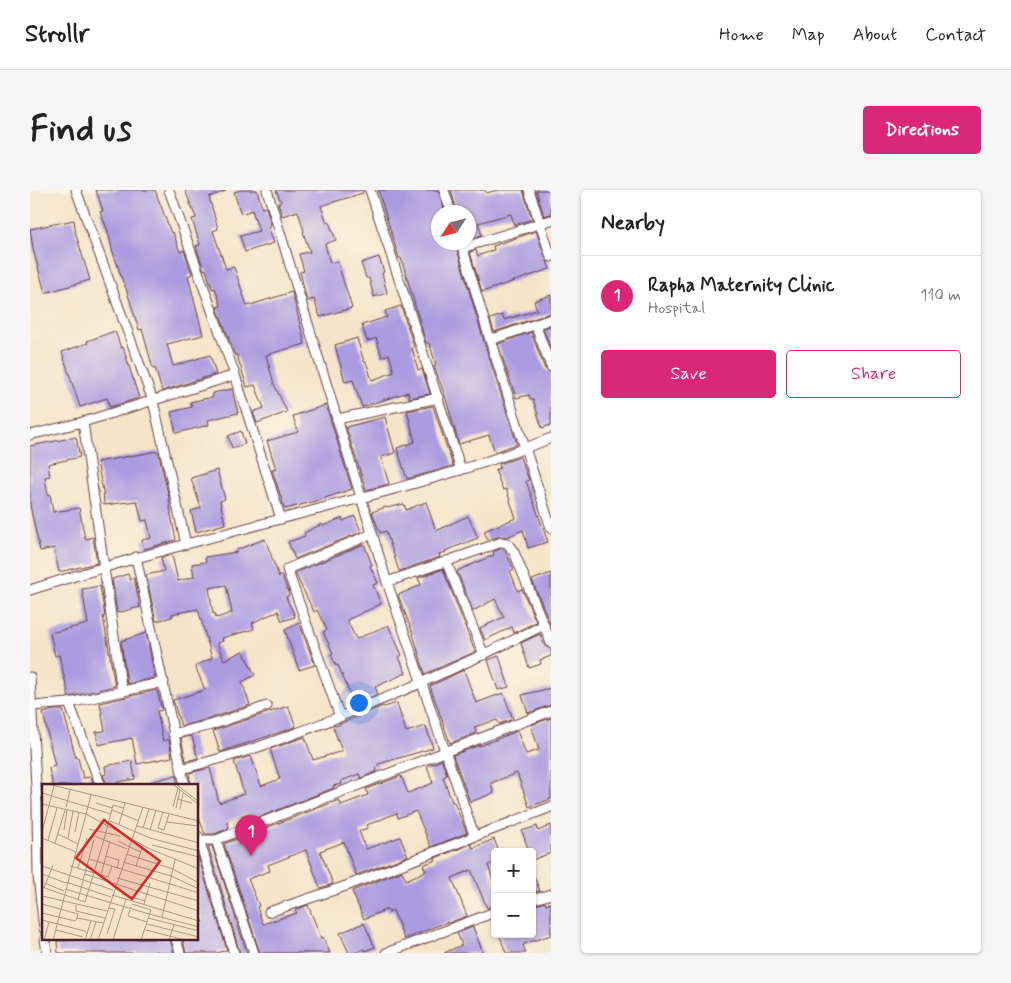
<!DOCTYPE html>
<html lang="en">
<head>
<meta charset="utf-8">
<style>
	body { margin:0; font-family:Mynerve,sans-serif; background:#f6f6f6; color:#222 }
	.controls { position:absolute; right:15px; bottom:15px; display:grid; overflow:hidden; border-radius:5px; box-shadow:0 1px 4px #0004 }
	.controls button { width:45px; height:45px; display:grid; place-items:center; padding:0; border:0; border-bottom:1px solid #e0e0e0; background:#fff; color:#222; font:25px sans-serif }
	.compass { position:absolute; left:401px; top:15px; width:45px; height:45px; border-radius:50%; background:#fff; box-shadow:0 1px 4px #0004; rotate:234deg }
	.you { position:absolute; left:328px; top:512px; width:18px; height:18px; margin:-12px; border:4px solid #fff; border-radius:50%; background:#1a73e8; box-shadow:0 0 0 8px #1a73e833 }
	.badge { display:grid; place-items:center; width:32px; height:32px; border-radius:50%; background:#db2777; color:#fff; font-size:16px; font-weight:700 }
	.pin { position:absolute; translate:-50% -41px; filter:drop-shadow(0 1px 2px #0008) }
	.pin::after { content:''; position:absolute; top:26px; width:18px; height:15px; background:inherit; clip-path:polygon(0 0,100% 0,50% 100%) }
	.list { margin:0; padding:0; list-style:none }
	h2 { display:flex; justify-content:space-between; align-items:center; height:65px; margin:0; padding:0 20px; font-size:21px }
	h2 small { font-size:16px; font-weight:400; color:#767676 }
	.list li { display:grid; grid-template-columns:32px 1fr auto; gap:15px; align-items:center; box-sizing:border-box; height:80px; padding:0 20px; border-top:1px solid #e0e0e0 }
	.list b { display:block; font-size:19px; white-space:nowrap }
	.list p { margin:0; font-size:16px; white-space:nowrap; color:#767676 }
	.list em { font-size:16px; font-style:normal; color:#767676 }
	.actions { display:flex; gap:10px; padding:15px 20px }
	.actions a { flex:1; padding:11px 0; border:1px solid #db2777; border-radius:5px; text-align:center; font-size:18px; color:#db2777 }
	.actions .main { background:#db2777; color:#fff }
	.map { position:relative; flex:none; width:521px; height:763px; overflow:hidden; border-radius:5px }
	header { display:flex; align-items:center; gap:30px; box-sizing:border-box; height:70px; padding:0 25px; background:#fff; border-bottom:1px solid #e0e0e0 }
	header strong { font-size:24px }
	nav { display:flex; gap:28px; margin-inline-start:auto; font-size:18px }
	.intro { display:flex; align-items:center; justify-content:space-between; box-sizing:border-box; height:120px; padding:0 30px }
	h1 { margin:0; font-size:35px }
	.button { padding:12px 22px; border-radius:5px; background:#db2777; color:#fff; font-size:18px; font-weight:700 }
	main { display:flex; gap:30px; padding:0 30px }
	aside { flex:1; background:#fff; border-radius:5px; box-shadow:0 1px 4px #0004 }
	.map>svg:first-child { display:block }
</style>
</head>
<body>
<header>
<strong>Strollr</strong>
<nav><a>Home</a><a>Map</a><a>About</a><a>Contact</a></nav>
</header>
<div class="intro"><h1>Find us</h1><a class="button">Directions</a></div>
<main>
<div class="map">
<svg width="521" height="763" viewBox="0 0 521 763">
	<rect width="100%" height="100%" fill="#fcf5e5"/>
	<filter id="ink" filterUnits="userSpaceOnUse"><feTurbulence type="fractalNoise" baseFrequency=".02" numOctaves="2"/><feDisplacementMap in="SourceGraphic" scale="10" xChannelSelector="R" yChannelSelector="G"/><feConvolveMatrix kernelMatrix="1 2 1 2 8 2 1 2 1" color-interpolation-filters="sRGB"/></filter>
	<filter id="wash" filterUnits="userSpaceOnUse"><feTurbulence type="fractalNoise" baseFrequency=".0096" numOctaves="4" result="noise"/><feDisplacementMap in="SourceGraphic" scale="20" xChannelSelector="R" yChannelSelector="G"/><feGaussianBlur stdDeviation="1.12" result="paint"/><feColorMatrix in="noise" values="0 0 0 0 0 0 0 0 0 0 0 0 0 0 0 0 0 1.4 0 .05"/><feComposite in="paint" operator="in"/></filter>
	<g filter="url(#wash)">
		<rect width="100%" height="100%" fill="#f5e4c8"/>
		<g id="blocks">
			<g fill="#ab9be0" fill-rule="evenodd">
				<polygon points="66,0 125,0 141,43 143,42 150,62 154,60 162,84 158,86 173,145 137,154 143,176 180,165 186,184 132,201 125,178 123,179 112,139 109,140 95,95 94,95 82,59 78,41 70,22 73,21"/>
				<polygon points="155,0 196,0 196,1 179,7 188,39 183,41 196,79 204,77 217,116 262,102 275,154 236,165 244,194 257,222 227,233 223,222 234,218 225,195 217,197 207,165 205,165 187,117 191,116 185,98 182,99 176,79 174,80 166,56 170,55 162,29 166,28"/>
				<polygon points="211,0 227,0 232,18 236,17 241,35 238,36 244,53 215,62 210,46 229,41 222,20 211,24 204,2"/>
				<polygon points="246,0 333,0 333,3 291,16 297,33 299,32 306,50 295,54 300,73 307,71 322,118 290,127 284,109 277,111 270,82 274,81 269,64 280,62 273,42 274,41 268,21 252,26 248,13 251,12"/>
				<polygon points="348,0 408,0 415,22 408,22 408,52 425,52 454,152 487,254 465,262 459,245 429,254 415,206 404,176 406,175 400,155 398,153 396,153 375,81 371,68 369,68"/>
				<polygon points="421,0 455,0 456,3 468,0 493,0 502,29 484,35 481,24 448,33 452,45 438,49 438,22 427,22"/>
				<polygon points="506,0 521,0 521,24 514,26"/>
				<polygon points="44,30 46,45 60,90 15,103 3,59 0,39"/>
				<polygon points="506,41 520,79 452,102 440,62 446,60 448,66 464,60 463,56"/>
				<polygon points="349,67 354,82 352,83 357,103 344,107 339,88 336,88 331,73"/>
				<polygon points="521,105 521,123 464,142 460,129 472,125 474,130 507,120 504,111"/>
				<polygon points="371,116 384,157 382,158 388,180 392,179 400,204 379,208 378,202 332,217 323,190 315,192 305,155 327,148 334,172 336,172 342,190 364,182 359,164 352,167 346,148 337,151 332,135 357,127 355,121"/>
				<polygon points="521,136 521,159 513,138"/>
				<polygon points="85,141 91,158 93,157 109,208 80,217 77,208 50,217 32,162 58,153 57,151"/>
				<polygon points="501,142 515,179 521,183 521,235 512,238 503,209 500,209 499,205 486,208 468,154"/>
				<polygon points="202,199 208,223 178,230 179,235 146,243 141,222 162,217 160,212 183,207 183,203"/>
				<polygon points="296,215 322,299 286,311 255,319 242,280 246,279 237,251 268,242 263,226"/>
				<polygon points="403,216 423,276 377,289 367,258 385,252 377,221"/>
				<polygon points="355,227 365,263 351,267 359,294 336,300 316,237"/>
				<polygon points="211,241 215,254 202,258 198,246"/>
				<polygon points="46,247 50,267 18,274 20,286 15,287 18,305 20,304 23,322 49,318 55,349 63,347 67,373 29,382 24,358 10,361 0,315 0,256"/>
				<polygon points="128,261 139,308 141,325 146,350 114,359 112,350 121,348 117,330 112,331 107,311 74,315 73,301 67,272"/>
				<polygon points="490,267 499,290 496,291 518,352 498,358 493,340 477,347 470,346 458,350 454,341 486,328 476,299 473,300 465,280 470,278 469,274"/>
				<polygon points="187,280 195,309 190,311 195,334 166,342 161,321 171,318 161,288"/>
				<polygon points="396,312 406,341 438,326 448,348 415,361 416,362 409,364 410,367 369,381 356,341 350,343 342,322 356,317 357,318 374,314 376,320"/>
				<polygon points="325,326 331,342 265,369 258,352 275,346 274,343 292,334 293,336 312,328 313,331"/>
				<path d="M 235,349 L 249,387 L 252,385 L 259,405 L 256,407 L 265,427 L 252,431 L 248,421 L 222,433 L 224,439 L 192,448 L 193,451 L 187,453 L 194,470 L 213,461 L 225,485 L 212,492 L 220,515 L 179,529 L 151,536 L 143,510 L 175,500 L 165,476 L 182,468 L 168,419 L 142,424 L 142,427 L 126,431 L 116,385 L 134,381 L 131,368 L 142,365 L 148,391 L 164,387 L 162,374 L 176,372 L 175,367 L 207,362 L 206,360 ZM 196,395 L 202,423 L 186,428 L 185,423 L 183,424 L 179,398 Z"/>
				<polygon points="334,354 342,375 340,376 348,393 343,395 351,414 317,430 326,449 358,435 372,465 369,467 376,483 345,497 348,504 327,513 322,503 320,504 308,475 306,476 301,464 303,463 293,442 297,440 287,420 284,422 265,383"/>
				<polygon points="472,358 476,363 484,379 480,381 488,401 492,399 506,432 484,443 482,437 455,450 450,438 474,427 465,409 443,421 427,381 464,365 463,362"/>
				<polygon points="413,379 445,462 395,484 382,441 368,405 391,395 388,388"/>
				<polygon points="521,383 521,436 502,390"/>
				<polygon points="98,384 100,390 104,388 110,417 87,423 82,389"/>
				<polygon points="70,396 75,426 73,426 85,496 39,507 29,465 25,466 20,443 58,434 52,399"/>
				<polygon points="269,433 285,475 269,480 255,440"/>
				<polygon points="116,443 125,488 97,494 91,451"/>
				<polygon points="510,444 515,456 521,459 521,466 510,470 511,474 499,478 491,453"/>
				<polygon points="469,466 479,497 468,500 458,470"/>
				<polygon points="434,480 446,513 473,503 483,529 469,534 467,530 444,537 446,543 420,553 400,496"/>
				<polygon points="521,498 521,515 498,523 492,505"/>
				<polygon points="127,500 132,520 127,521 133,551 139,549 142,567 107,574 102,548 68,555 66,542 75,541 70,513"/>
				<polygon points="367,513 376,542 396,536 403,558 348,574 348,576 346,577 347,581 331,588 329,584 311,591 312,594 303,596 304,598 222,630 219,623 197,631 199,638 185,644 175,644 169,628 168,596 161,596 159,583 180,578 189,613 214,604 204,571 221,566 231,596 250,589 240,559 275,547 283,570 312,561 303,537 353,516 354,517"/>
				<polygon points="258,516 266,537 190,562 183,541"/>
				<polygon points="24,520 33,520 46,568 48,568 53,588 61,587 64,596 23,596 19,578 25,576 13,523"/>
				<polygon points="521,528 521,609 499,617 487,583 461,593 464,603 440,612 423,565 450,555 450,556 487,541 496,564 509,560 501,535"/>
				<polygon points="162,546 168,568 156,571 151,548"/>
				<polygon points="412,570 417,585 413,587 422,612 424,612 437,643 401,657 386,621 368,628 367,623 337,635 338,638 329,641 336,659 370,647 378,666 326,685 314,652 290,661 303,694 290,698 276,660 238,675 240,681 218,689 229,716 227,717 233,734 267,723 265,720 278,715 291,748 293,747 300,763 230,763 194,654 309,610 311,615 338,605 336,599 371,586 378,603 403,593 397,576"/>
				<polygon points="102,571 105,589 77,594 73,585 76,584 75,576"/>
				<polygon points="146,585 148,596 118,596 117,593"/>
				<polygon points="521,635 521,663 502,670 502,662 499,662 492,641 507,636 508,641"/>
				<polygon points="464,649 469,662 465,662 465,672 458,675 465,696 465,714 457,718 441,680 422,688 437,726 418,733 417,732 374,749 363,720 359,722 357,719 334,729 322,701 372,681 376,690 396,681 393,675 406,670 405,668 441,654 443,658"/>
				<polygon points="178,656 182,656 217,763 210,763"/>
				<polygon points="168,666 197,760 187,763 156,763 153,749 168,749 168,733 173,732 168,717"/>
				<polygon points="502,681 510,701 502,703"/>
				<polygon points="515,712 516,715 521,713 521,745 494,754 493,755 496,763 476,763 469,744 502,744 502,716"/>
				<polygon points="334,733 345,757 335,761 334,759 325,763 319,763 310,743"/>
				<polygon points="443,737 453,763 414,763 432,755 427,743"/>
				<polygon points="44,749 140,749 144,763 129,763 128,761 119,763 28,763 27,751"/>
			</g>
		</g>
	</g>
	<g filter="url(#ink)">
		<use href="#blocks" fill-opacity="0" stroke="#643d43" stroke-width="1"/>
		<g fill="none" stroke-linecap="round" stroke-linejoin="round">
			<g stroke="#643d43" stroke-width="11">
				<g id="minor">
					<polyline points="46,0 123,211 156,354"/>
					<polyline points="139,0 205,185 251,329"/>
					<polyline points="237,0 357,392 444,645"/>
					<polyline points="340,0 431,280"/>
					<polyline points="414,0 421,22"/>
					<polyline points="499,0 521,67"/>
					<polyline points="431,52 460,150 521,338"/>
					<polyline points="432,58 521,30"/>
					<polyline points="505,134 521,177"/>
					<polyline points="460,150 521,129"/>
					<polyline points="307,229 409,208"/>
					<polyline points="53,232 92,502"/>
					<polyline points="0,245 53,232 205,185"/>
					<polyline points="106,367 155,596"/>
					<polyline points="416,371 454,465"/>
					<polyline points="357,392 472,352 477,353 484,362 521,453"/>
					<path d="M 0,400 C 94,370 189,345 285,320 C 364,299 445,279 521,248"/>
					<polyline points="0,487 7,614 8,686 14,739"/>
					<polyline points="39,513 71,596"/>
					<polyline points="2,516 39,513 134,492"/>
					<polyline points="310,527 257,379 342,344"/>
					<polyline points="143,544 181,535 237,516"/>
					<path d="M 151,579 C 177,572 205,565 231,556 C 328,522 422,481 514,435"/>
					<polyline points="168,646 204,763"/>
					<polyline points="168,650 186,650 521,521"/>
					<polyline points="186,650 224,763"/>
					<polyline points="502,710 521,704"/>
					<polyline points="239,722 316,696 521,617"/>
					<polyline points="15,749 17,763"/>
					<polyline points="146,749 150,763"/>
					<polyline points="356,763 465,722"/>
				</g>
			</g>
			<use href="#minor" stroke="#fff" stroke-width="9"/>
		</g>
	</g>
	<g transform="translate(12 594)">
		<rect width="156" height="156" fill="#f5e4c8"/>
		<path fill="none" stroke="#b19589" stroke-width="1" d="M 6,0 L 157,37M 131,0 L 157,21M 134,0 L 157,18M 0,9 L 69,30M 135,15 L 150,19M 54,19 L 70,24M 0,20 L 44,30 L 108,65 L 157,85M 24,23 L 28,6M 131,23 L 136,4M 134,24 L 138,6M 138,25 L 141,9M 70,26 L 97,37M 68,37 L 108,54 L 157,67M 155,37 L 157,52M 125,38 L 156,42M 77,40 L 83,19M 95,42 L 157,59M 101,44 L 107,25M 116,44 L 122,46 L 127,30M 116,44 L 121,28M 47,45 L 78,52M 22,46 L 25,26M 108,46 L 114,26M 0,48 L 12,2M 33,48 L 37,28M 64,48 L 71,21 L 81,24M 16,50 L 36,60M 50,51 L 85,65M 0,54 L 34,68M 26,54 L 31,27M 6,56 L 15,24M 76,57 L 98,68M 13,59 L 23,26M 110,61 L 157,73M 84,70 L 131,85 L 157,99M 63,72 L 77,76 L 75,84M 47,75 L 157,109M 81,78 L 129,92 L 157,105M 0,82 L 71,106M 28,82 L 66,93 L 70,82M 94,82 L 101,61M 36,84 L 45,54M 0,90 L 24,99M 43,90 L 157,127M 59,91 L 68,57M 75,94 L 157,117M 41,96 L 52,56M 0,98 L 22,107M 24,98 L 69,113M 0,103 L 43,118 L 64,49M 2,104 L 11,81M 23,105 L 107,130M 80,110 L 103,117M 70,111 L 157,137M 0,112 L 65,127M 36,116 L 41,97M 0,120 L 36,130 L 35,134 L 61,139M 90,120 L 109,126 L 99,156M 102,120 L 108,99M 34,121 L 34,127 L 63,134M 89,123 L 86,132 L 105,138M 0,129 L 33,137 L 35,134M 107,130 L 157,143M 120,133 L 133,76M 106,134 L 157,147M 0,136 L 43,147 L 45,150M 105,140 L 157,153M 14,146 L 41,153M 104,146 L 143,156M 65,150 L 73,125 L 66,124M 2,156 L 7,138M 11,156 L 49,11M 43,156 L 49,137M 48,156 L 54,138M 56,156 L 101,23M 71,156 L 84,115M 127,156 L 132,141"/>
		<path fill="#d62828" fill-opacity="0.15" stroke="#d62828" stroke-width="2.5" d="M 62,36 L 118,77 L 90,115 L 34,74 Z"/>
		<rect width="156" height="156" fill="none" stroke="#4a1f2b" stroke-width="2.5"/>
	</g>
</svg>
<div class="controls">
<button>+</button>
<button>−</button>
</div>
<svg class="compass" viewBox="-18 -18 36 36"><path d="M0-13l5 13h-10z" fill="#e53935"/><path d="M0 13l5-13h-10z" fill="#767676"/></svg>
<div class="you"></div>
<div class="pin badge" style="left:221px;top:666px">1</div>
</div>
<aside>
<h2>Nearby<small></small></h2>
<ul class="list">
<li><span class="badge">1</span><div><b>Rapha Maternity Clinic</b><p>Hospital</p></div><em>110 m</em></li>
</ul>
<div class="actions"><a class="main">Save</a><a>Share</a></div>
</aside>
</main>
</body>
</html>
